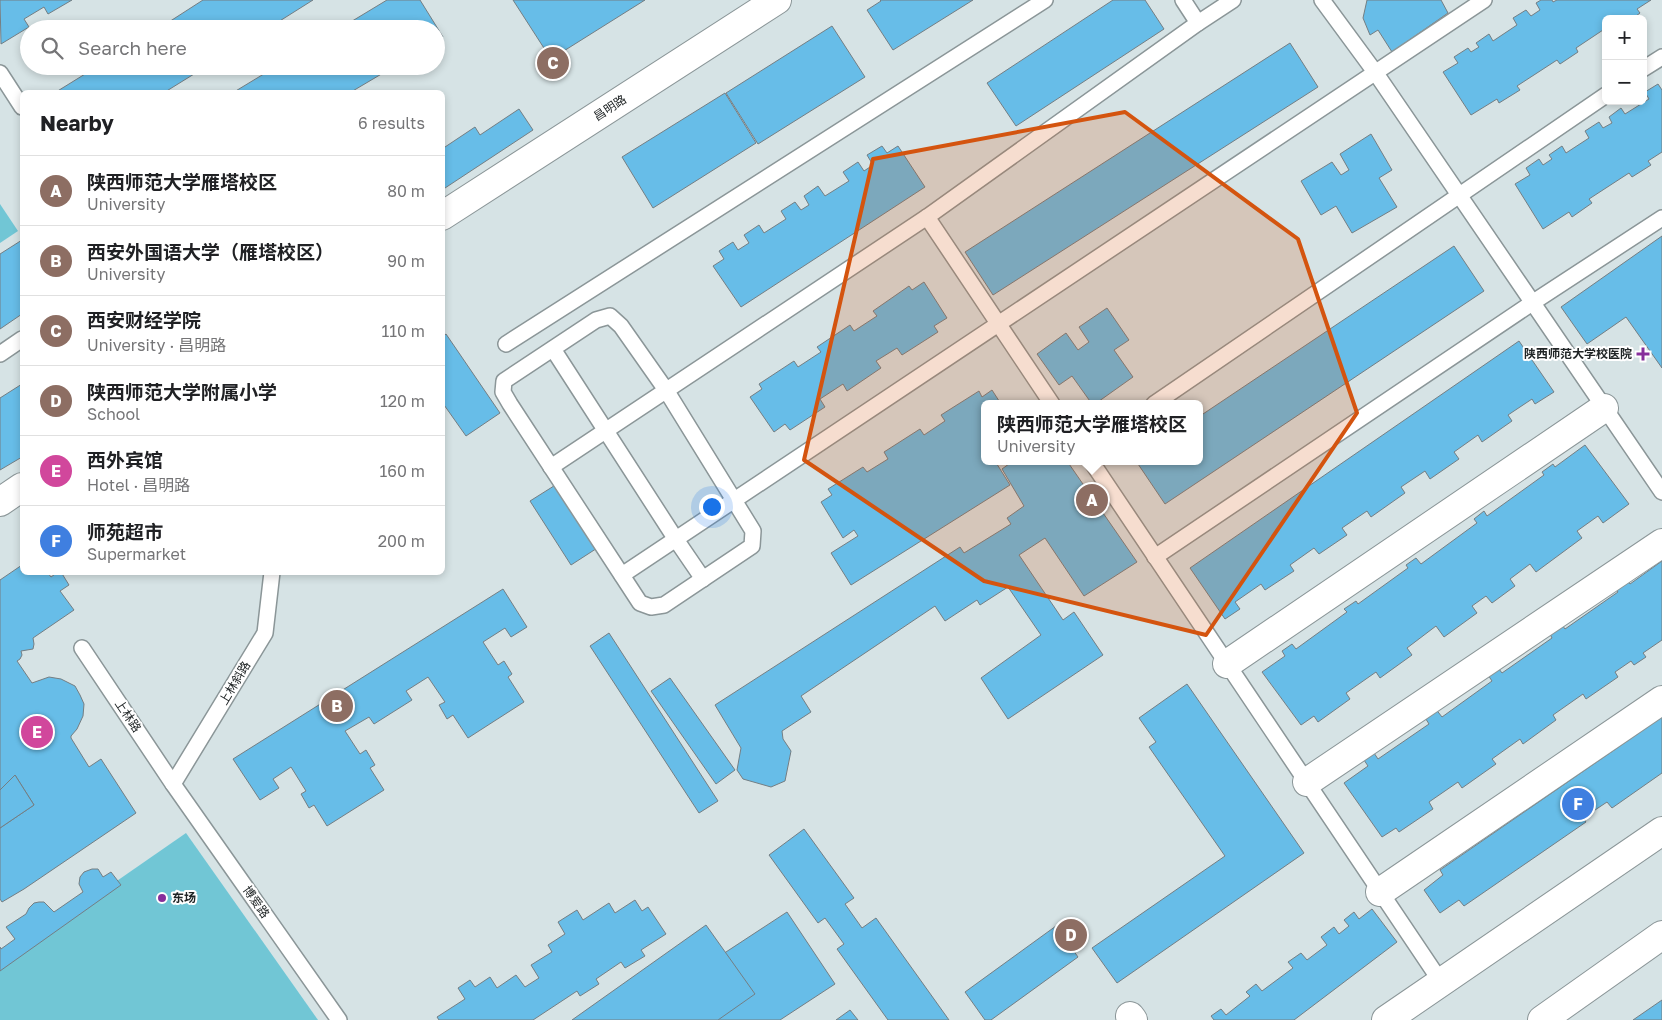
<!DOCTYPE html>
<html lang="en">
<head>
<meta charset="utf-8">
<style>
	body { margin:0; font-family:"Golos Text","Noto Sans SC",sans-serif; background:#f2f2f2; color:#202124 }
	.controls { position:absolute; right:15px; top:15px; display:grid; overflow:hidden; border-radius:8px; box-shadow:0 2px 8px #0003 }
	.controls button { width:45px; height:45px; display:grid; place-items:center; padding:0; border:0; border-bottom:1px solid #e0e0e0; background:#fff; color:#202124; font:25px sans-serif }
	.you { position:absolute; left:711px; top:506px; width:18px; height:18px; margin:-12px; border:4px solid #fff; border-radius:50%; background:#1a73e8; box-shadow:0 0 0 8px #1a73e833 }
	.badge { display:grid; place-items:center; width:32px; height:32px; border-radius:50%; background:#b45309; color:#fff; font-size:16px; font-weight:700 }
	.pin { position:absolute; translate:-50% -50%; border:2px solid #fff; box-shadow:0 1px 5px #0006 }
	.popup { position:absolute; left:981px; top:400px; width:222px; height:65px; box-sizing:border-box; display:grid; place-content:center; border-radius:8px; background:#fff; filter:drop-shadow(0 1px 4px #0005); font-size:16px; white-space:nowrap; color:#757577 }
	.popup b { font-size:19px; color:#202124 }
	.popup::after { content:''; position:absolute; left:50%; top:100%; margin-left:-10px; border:10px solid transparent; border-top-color:#fff }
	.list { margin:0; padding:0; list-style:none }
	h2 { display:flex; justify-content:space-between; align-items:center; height:65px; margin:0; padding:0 20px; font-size:21px }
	h2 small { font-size:16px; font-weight:400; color:#757577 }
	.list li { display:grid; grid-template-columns:32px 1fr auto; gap:15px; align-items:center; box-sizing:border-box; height:70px; padding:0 20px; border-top:1px solid #e0e0e0 }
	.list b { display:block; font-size:19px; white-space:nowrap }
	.list p { margin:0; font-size:16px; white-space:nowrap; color:#757577 }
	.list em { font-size:16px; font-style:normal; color:#757577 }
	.icon { flex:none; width:28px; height:28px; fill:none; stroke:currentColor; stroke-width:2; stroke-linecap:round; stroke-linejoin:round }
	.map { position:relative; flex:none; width:1662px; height:1020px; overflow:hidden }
	.search { position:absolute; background:#fff; box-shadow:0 2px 8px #0003; left:20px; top:20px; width:425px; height:55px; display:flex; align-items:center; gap:12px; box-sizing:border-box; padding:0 18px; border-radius:28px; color:#757577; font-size:19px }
	.panel { position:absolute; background:#fff; box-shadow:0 2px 8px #0003; left:20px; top:90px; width:425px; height:485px; border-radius:8px }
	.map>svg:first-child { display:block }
</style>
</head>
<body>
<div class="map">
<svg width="1662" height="1020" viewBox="0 0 1662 1020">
	<rect width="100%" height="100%" fill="#d6e3e5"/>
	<g fill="#71c6d5">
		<polygon points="0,204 18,231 0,243"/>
		<polygon points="186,833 318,1020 0,1020 0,962"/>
	</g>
	<g fill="#67bde8" stroke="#747e83">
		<polygon points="0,0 72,0 48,14 44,7 24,19 29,27 1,44"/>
		<polygon points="203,0 313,0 267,29 158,29"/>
		<polygon points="387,0 420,0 443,37 436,41 436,29 339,29"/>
		<polygon points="513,0 645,0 551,59"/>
		<polygon points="880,0 973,0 893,50 867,10 881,1"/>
		<polygon points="1113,0 1145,0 1164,29 1016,126 987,83"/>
		<polygon points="1367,0 1441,0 1448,13 1392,52 1378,30 1370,35 1363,18"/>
		<polygon points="1541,0 1552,0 1553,2 1557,0 1651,0 1637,9 1640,13 1632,19 1606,19 1606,28 1576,48 1578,52 1560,64 1557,60 1517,86 1520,90 1499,103 1497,99 1471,115 1443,72 1458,63 1454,57 1468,48 1471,52 1479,47 1476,43 1489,34 1493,41 1517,25 1513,18 1526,10 1531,16 1540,10 1536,3"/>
		<polygon points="832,26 865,77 758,144 726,93"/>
		<polygon points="1290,43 1318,87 993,295 965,252"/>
		<polygon points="98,66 207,66 165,92 56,92"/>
		<polygon points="277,66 395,66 351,92 234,92"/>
		<polygon points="1658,84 1662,90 1662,152 1648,161 1651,165 1632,177 1629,173 1589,199 1592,203 1572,217 1569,212 1543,229 1515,184 1530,175 1526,168 1539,159 1543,165 1552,159 1549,155 1562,146 1566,153 1589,138 1585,131 1599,122 1603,128 1612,123 1609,117 1621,108 1625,114 1649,99 1645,92"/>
		<polygon points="725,93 756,143 653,208 622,157"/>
		<polygon points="519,109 533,130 442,190 442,149 475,127 480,135"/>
		<polygon points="1371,134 1392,170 1379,178 1397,207 1352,233 1336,206 1321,215 1301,181 1332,162 1341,175 1349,170 1340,154"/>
		<polygon points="882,146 887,153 898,146 925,187 741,307 713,266 724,259 719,251 733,242 738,250 749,243 744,235 759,225 764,233 786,219 781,211 795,202 801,210 809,205 804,196 818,186 825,196 849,181 843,172 858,162 864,171 873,165 867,155"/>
		<polygon points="1662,236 1662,368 1626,317 1587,344 1561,307"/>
		<polygon points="22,240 22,314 0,329 0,254"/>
		<polygon points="1454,246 1484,291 1165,504 1136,461 1200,461 1200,416"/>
		<polygon points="924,282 947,318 934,326 938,332 902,355 897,348 876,361 881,368 847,391 843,384 820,399 825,407 790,430 785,424 774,432 750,397 762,389 759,384 794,361 798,367 821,352 817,347 850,325 854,331 877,316 873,311 909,286 912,290"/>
		<polygon points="1107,308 1129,340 1114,350 1133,377 1095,404 1092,404 1072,376 1059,385 1037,354 1066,333 1078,350 1089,342 1079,327"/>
		<polygon points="446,334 500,413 466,436 442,402 442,337"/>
		<polygon points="1519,341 1554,392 1535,404 1532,399 1508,415 1512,421 1482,442 1478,435 1454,452 1459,459 1430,479 1425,471 1401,487 1405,493 1371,517 1367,511 1342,528 1347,535 1319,554 1314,548 1290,565 1294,571 1265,590 1261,584 1235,602 1240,609 1225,619 1190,568"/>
		<polygon points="22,384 22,457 0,470 0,398"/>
		<polygon points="992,390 1001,404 984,404 984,461 995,461 1010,485 851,585 831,553 858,536 854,530 843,538 821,502 832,495 828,489 863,467 867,472 888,459 884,452 920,429 924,435 945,421 941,415 979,391 982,397"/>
		<polygon points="1585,445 1629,504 1603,523 1598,516 1577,531 1582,538 1536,572 1530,564 1510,579 1515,586 1492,603 1486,596 1472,606 1477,613 1444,637 1436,626 1407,648 1412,655 1380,678 1376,672 1346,693 1350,699 1318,722 1314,716 1301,725 1262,672 1285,656 1282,651 1292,644 1296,649 1347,612 1344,609 1356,601 1358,604 1408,568 1406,565 1416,558 1421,564 1477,523 1474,519 1484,511 1487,516 1544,475 1542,472 1553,464 1555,467"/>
		<polygon points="1013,461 1067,461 1137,562 1084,596 1045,538 1019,555 1063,620 1074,612 1103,655 1008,719 981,678 1041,635 1008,587 980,605 977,600 945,621 935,606 801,696 811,712 782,731 783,739 791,751 785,781 771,787 743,779 737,770 741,748 715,705 960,547 964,553 1011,524 1007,518 1024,506 1002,469"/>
		<polygon points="565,479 605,543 571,565 530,501"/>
		<polygon points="1662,561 1662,640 1643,653 1646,657 1634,665 1631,661 1615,672 1618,677 1586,699 1583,694 1553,715 1556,720 1523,744 1520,739 1492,759 1496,764 1462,788 1458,782 1429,802 1433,809 1399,832 1396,828 1382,837 1344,783 1368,766 1362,757 1372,750 1378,759 1429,724 1424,716 1435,708 1442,717 1492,681 1486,672 1496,665 1502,673 1552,638 1548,630 1560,622 1565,629 1618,592 1612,584 1625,575 1630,584"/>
		<polygon points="22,565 22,572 47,572 51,577 58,572 61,572 69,585 60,591 74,610 33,638 34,644 33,649 21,651 22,655 20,659 17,661 32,683 49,677 61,679 75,686 80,695 84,704 83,716 77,729 71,736 71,738 89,767 101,759 136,813 24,889 2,902 0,899 0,828 34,805 15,775 0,790 0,580"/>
		<polygon points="503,589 527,627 511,637 505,628 483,642 498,665 504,661 512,674 508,677 524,702 468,738 453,715 447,719 439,705 445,702 428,677 406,691 412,700 374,724 369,717 345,731 360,754 366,750 375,765 370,768 384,790 327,826 314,805 309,808 301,794 306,791 291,767 273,779 279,788 260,800 233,759"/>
		<polygon points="609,633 718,801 699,813 590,646"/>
		<polygon points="670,678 735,770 716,784 651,691"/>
		<polygon points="1187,684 1304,853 1117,983 1092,948 1225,856 1149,747 1156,742 1139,718"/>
		<polygon points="1662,717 1662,773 1612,808 1607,802 1583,818 1586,822 1464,906 1459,900 1440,913 1424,890 1443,875 1440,870"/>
		<polygon points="15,775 34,805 0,828 0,790"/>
		<polygon points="804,829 854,898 845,904 862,928 876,918 949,1020 888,1020 837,949 844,944 825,918 818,923 769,855"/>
		<polygon points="92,869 98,869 103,877 111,872 121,885 0,971 0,947 1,949 15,939 6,927 26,914 29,908 34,903 39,902 44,902 54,912 83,892 79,884 80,877 84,872"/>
		<polygon points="635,900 642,911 648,907 666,934 641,950 645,956 625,968 621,962 596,979 599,984 580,996 577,991 533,1020 439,1020 437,1017 465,999 458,988 470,980 475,987 490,977 497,988 516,975 525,987 539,978 531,965 552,952 548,945 565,934 558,922 577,910 583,920 609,903 615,913"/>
		<polygon points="1372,909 1397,942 1294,1020 1214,1020 1211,1016 1221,1009 1226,1015 1250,996 1246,992 1256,984 1262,991 1293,968 1288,962 1301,953 1307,960 1327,945 1321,937 1334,927 1339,934 1349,926 1344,920 1354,912 1359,919"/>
		<polygon points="787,912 835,984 780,1020 688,1020 668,990"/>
		<polygon points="706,925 755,994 718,1020 572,1020"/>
		<polygon points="1056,926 1078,957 991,1020 985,1020 965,992"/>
		<polygon points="1662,1000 1662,1020 1633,1020"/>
		<polygon points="850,1010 858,1020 836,1020"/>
	</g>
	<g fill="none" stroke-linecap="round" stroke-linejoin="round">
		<g stroke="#8b9698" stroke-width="18">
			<g id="service">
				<polyline points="1183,0 1198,23"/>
				<polyline points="1322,0 1375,72 1662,492"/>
				<polyline points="1643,69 1662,57"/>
				<polyline points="0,73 22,107"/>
				<polyline points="927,217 1052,404"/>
				<polygon points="610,316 621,326 666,390 753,531 752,546 664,605 651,607 640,603 510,404 503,392 504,381 596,320"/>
				<polyline points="506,344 1045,0"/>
				<polyline points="553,349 675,538 703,579"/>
				<polyline points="0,354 22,339"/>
				<polyline points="1154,404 1606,95"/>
				<polyline points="1091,461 1441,982"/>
				<polyline points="551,467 927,217 1198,23 1233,0"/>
				<polyline points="1155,557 1532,303 1662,218"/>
				<polyline points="622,575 1484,0"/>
				<polyline points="82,648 173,784 339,1020"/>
				<polyline points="173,784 265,633 272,572"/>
			</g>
		</g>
		<g stroke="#8b9698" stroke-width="30">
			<g id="minor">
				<polyline points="1227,664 1604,408"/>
				<polyline points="1307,782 1662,543"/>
				<polyline points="1380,892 1662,700"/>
				<polyline points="1130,1016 1133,1020"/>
				<polyline points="1386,1020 1662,831"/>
				<polyline points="1542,1020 1662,935"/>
			</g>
		</g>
		<g stroke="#8b9698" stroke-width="30">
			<g id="tertiary">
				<polyline points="442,216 777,0"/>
				<polyline points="0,502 22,487"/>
			</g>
		</g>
		<use href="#service" stroke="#fff" stroke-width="15"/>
		<use href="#minor" stroke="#fff" stroke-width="28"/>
		<use href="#tertiary" stroke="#fff" stroke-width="28"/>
	</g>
	<path fill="#d4540f" fill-opacity="0.2" stroke="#d4540f" stroke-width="4" stroke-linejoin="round" d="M 1125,112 L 1298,239 L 1357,413 L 1206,635 L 984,581 L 804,460 L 873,159 Z"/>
	<g fill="#862e9b" stroke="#fff" stroke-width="2">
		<path d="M1640.5 346.5h5v5h5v5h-5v5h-5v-5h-5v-5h5z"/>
		<circle cx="162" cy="898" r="5"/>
	</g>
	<g text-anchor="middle" stroke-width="4" stroke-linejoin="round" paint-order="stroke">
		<g font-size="12" fill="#202526" stroke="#fff">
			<text transform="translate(610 108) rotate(-33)" y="4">昌明路</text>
			<text transform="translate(235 683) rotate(-59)" y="4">上林斜路</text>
			<text transform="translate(128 716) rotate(56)" y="4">上林路</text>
			<text transform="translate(256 902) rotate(55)" y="4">博爱路</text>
		</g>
		<g font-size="12" font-weight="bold" fill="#202526" stroke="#fff" text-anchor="end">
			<text x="1632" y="358">陕西师范大学校医院</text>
			<text x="172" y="902" text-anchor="start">东场</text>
		</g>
	</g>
</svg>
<div class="controls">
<button>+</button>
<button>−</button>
</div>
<div class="you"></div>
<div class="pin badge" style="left:1092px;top:500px;background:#8d6e63">A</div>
<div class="popup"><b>陕西师范大学雁塔校区</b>University</div>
<div class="pin badge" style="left:337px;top:706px;background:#8d6e63">B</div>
<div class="pin badge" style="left:553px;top:63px;background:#8d6e63">C</div>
<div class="pin badge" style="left:1071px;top:935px;background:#8d6e63">D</div>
<div class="pin badge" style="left:37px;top:732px;background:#d1479c">E</div>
<div class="pin badge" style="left:1578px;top:804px;background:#3f7fe0">F</div>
<div class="search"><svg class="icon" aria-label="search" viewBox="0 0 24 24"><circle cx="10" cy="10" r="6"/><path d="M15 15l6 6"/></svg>Search here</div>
<section class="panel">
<h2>Nearby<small>6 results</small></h2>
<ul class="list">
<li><span class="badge" style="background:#8d6e63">A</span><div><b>陕西师范大学雁塔校区</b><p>University</p></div><em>80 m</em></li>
<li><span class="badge" style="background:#8d6e63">B</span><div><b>西安外国语大学（雁塔校区）</b><p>University</p></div><em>90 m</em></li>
<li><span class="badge" style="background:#8d6e63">C</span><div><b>西安财经学院</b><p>University · 昌明路</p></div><em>110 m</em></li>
<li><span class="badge" style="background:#8d6e63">D</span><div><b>陕西师范大学附属小学</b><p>School</p></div><em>120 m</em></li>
<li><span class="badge" style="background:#d1479c">E</span><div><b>西外宾馆</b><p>Hotel · 昌明路</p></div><em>160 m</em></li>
<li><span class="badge" style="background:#3f7fe0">F</span><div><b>师苑超市</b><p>Supermarket</p></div><em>200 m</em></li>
</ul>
</section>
</div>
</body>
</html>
